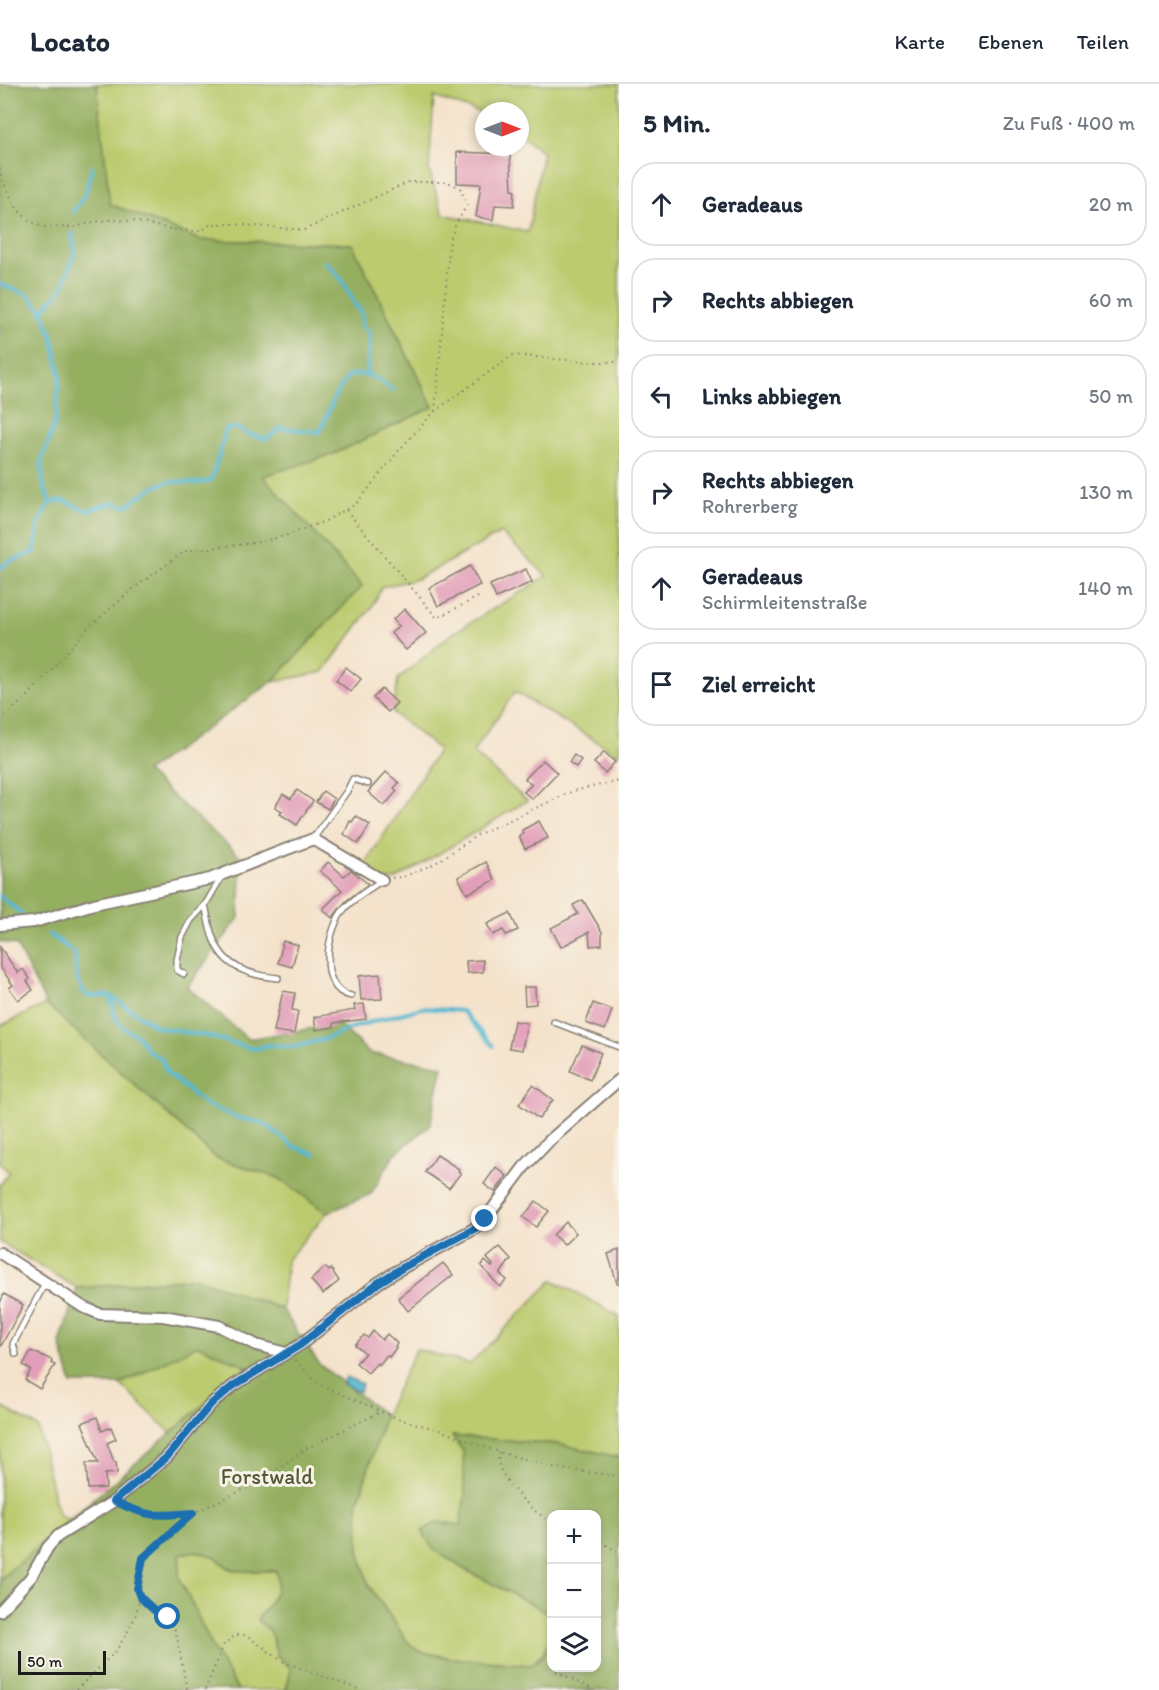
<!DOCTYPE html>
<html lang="de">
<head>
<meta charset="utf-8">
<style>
	body { margin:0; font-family:Itim,sans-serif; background:#f2f2f3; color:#1f2937 }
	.controls { position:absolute; right:18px; bottom:18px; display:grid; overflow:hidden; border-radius:12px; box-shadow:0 3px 9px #0003 }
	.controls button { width:54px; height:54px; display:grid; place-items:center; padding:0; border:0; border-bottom:2px solid #e0e1e3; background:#fff; color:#1f2937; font:30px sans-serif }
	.compass { position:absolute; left:475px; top:18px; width:54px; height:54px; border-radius:50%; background:#fff; box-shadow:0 3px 9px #0003; rotate:90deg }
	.scale { position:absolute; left:18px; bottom:15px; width:88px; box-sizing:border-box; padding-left:6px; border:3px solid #1c1c1c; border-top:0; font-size:16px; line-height:21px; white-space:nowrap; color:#1c1c1c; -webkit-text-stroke:4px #f7f3e8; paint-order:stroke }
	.stop { position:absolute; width:18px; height:18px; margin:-14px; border:4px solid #1f6fb2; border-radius:50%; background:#fff }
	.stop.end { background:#1f6fb2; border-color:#fff; box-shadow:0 2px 6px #0008 }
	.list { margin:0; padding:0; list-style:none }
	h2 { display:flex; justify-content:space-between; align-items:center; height:78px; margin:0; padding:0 24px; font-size:26px }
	h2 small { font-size:20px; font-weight:400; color:#747a83 }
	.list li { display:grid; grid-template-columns:39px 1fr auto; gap:18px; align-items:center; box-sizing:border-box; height:84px; margin:0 12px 12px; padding:0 12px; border:2px solid #e0e1e3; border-radius:24px }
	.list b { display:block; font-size:22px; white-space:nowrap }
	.list p { margin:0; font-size:20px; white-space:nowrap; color:#747a83 }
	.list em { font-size:20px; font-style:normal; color:#747a83 }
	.icon { flex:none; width:33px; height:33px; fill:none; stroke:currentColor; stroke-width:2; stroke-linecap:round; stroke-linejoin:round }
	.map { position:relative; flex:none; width:619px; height:1606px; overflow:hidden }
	header { display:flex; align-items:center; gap:36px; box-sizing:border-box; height:84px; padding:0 30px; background:#fff; border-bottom:2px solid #e0e1e3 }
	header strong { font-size:28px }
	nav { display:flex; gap:33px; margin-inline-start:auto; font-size:21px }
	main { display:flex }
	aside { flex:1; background:#fff }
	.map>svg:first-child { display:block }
</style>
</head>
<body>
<header>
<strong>Locato</strong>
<nav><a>Karte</a><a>Ebenen</a><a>Teilen</a></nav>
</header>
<main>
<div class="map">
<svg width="619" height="1606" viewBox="0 0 619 1606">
	<rect width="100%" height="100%" fill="#f7f3e8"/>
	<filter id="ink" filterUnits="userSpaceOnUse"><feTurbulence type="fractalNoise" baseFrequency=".0167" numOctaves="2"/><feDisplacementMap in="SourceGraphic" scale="12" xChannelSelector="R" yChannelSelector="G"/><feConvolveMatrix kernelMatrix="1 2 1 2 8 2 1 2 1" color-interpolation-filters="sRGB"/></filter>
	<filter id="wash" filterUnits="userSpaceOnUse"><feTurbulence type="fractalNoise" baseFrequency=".008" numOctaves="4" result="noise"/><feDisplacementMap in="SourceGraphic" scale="24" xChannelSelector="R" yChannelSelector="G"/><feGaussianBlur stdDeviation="1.35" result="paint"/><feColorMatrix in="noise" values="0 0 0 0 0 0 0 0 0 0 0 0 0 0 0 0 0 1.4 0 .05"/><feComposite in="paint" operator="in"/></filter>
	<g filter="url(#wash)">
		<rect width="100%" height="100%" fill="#f4e2ca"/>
		<g fill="#bbcb6e" stroke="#6c7445" stroke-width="1.5" fill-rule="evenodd">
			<path d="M 97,0 L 619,0 L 619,671 L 515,608 L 473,668 L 527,717 L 395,796 L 382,796 L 363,783 L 439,666 L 393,629 L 398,595 L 450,551 L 547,492 L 501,449 L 417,495 L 382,503 L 372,523 L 323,588 L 272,598 L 362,502 L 262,392 L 334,369 L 433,323 L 352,160 L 200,156 L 109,120 ZM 434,13 L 484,30 L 484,27 L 520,27 L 520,50 L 543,68 L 528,148 L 443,130 L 429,86 Z"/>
			<polygon points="46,920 216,1074 279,1094 327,1129 287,1176 282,1225 197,1194 77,1204 0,1158 0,1101 9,1088 0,1080 0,942"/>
			<path d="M 553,1196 L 619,1232 L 619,1373 L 558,1360 L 453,1352 L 463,1367 L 465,1413 L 460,1441 L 437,1438 L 462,1484 L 551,1530 C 551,1553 549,1565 531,1581 L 451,1574 L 418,1567 L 407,1557 L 369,1502 L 359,1467 L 358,1418 L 385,1331 L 416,1265 L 470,1280 Z"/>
			<polygon points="198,1261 248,1283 171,1349 120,1300"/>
			<polygon points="0,1322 38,1343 58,1430 69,1436 0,1495"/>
			<path d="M 195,1467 L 216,1473 L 227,1484 L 239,1487 L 276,1487 C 283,1506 268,1521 257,1536 L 270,1547 L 277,1571 L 292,1585 L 286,1606 L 238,1606 L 215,1568 L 179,1493 L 180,1470 Z"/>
		</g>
		<g fill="#94af61" stroke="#58663e" stroke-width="1.5">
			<polygon points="0,0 97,0 110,120 200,156 352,160 433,323 334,370 263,392 362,502 272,598 146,688 242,774 239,834 187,903 248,955 339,940 369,969 443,982 430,1041 394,1071 371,1110 327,1129 279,1094 216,1074 46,920 16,861 0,858"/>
			<path d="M 197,1194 L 282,1225 L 319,1280 L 385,1331 L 358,1418 L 359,1467 L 369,1502 L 407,1557 L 418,1567 L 451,1574 L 531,1581 L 544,1570 L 551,1548 L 552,1584 L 596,1584 L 596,1430 L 552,1430 L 551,1530 L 462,1484 L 433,1465 L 422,1447 L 437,1438 L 460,1441 L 465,1413 L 463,1367 L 452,1352 L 558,1360 L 619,1373 L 619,1606 L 286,1606 L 291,1585 L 277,1571 L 270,1547 L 257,1536 C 267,1522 283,1506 276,1487 L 239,1487 L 227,1483 L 216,1473 L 195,1467 L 180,1470 L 179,1493 L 215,1568 L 238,1606 L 0,1606 L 0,1495 L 248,1283 L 198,1261 L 120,1300 L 72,1300 L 60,1259 L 77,1204 Z"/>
		</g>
		<polygon fill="#52b7d1" stroke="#376a76" stroke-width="1.5" points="346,1293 362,1300 359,1308 343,1300"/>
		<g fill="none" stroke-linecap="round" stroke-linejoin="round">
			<g stroke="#52b7d1" stroke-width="4">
				<polyline points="73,128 85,111 92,83"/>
				<polyline points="325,178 340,193 356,222 361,227 362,241 370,251 367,290"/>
				<polyline points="0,200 28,211 42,227"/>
				<polyline points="50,418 44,403 41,378 55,339 60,290 52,251 42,227 62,205 75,168 72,149"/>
				<path d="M 0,484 L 8,478 L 35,468 L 38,441 L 50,418 L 64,417 L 88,427 L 110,419 L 127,422 C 141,412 153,401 169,398 C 183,396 200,403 212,395 L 226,345 L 238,344 L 248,350 L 266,355 L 281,344 L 320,348 L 335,312 L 348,292 C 369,287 376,294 393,306"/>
				<polyline points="0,812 22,830"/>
				<path d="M 49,850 L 75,869 C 75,886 76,899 87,912 L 110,912 L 157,943 L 212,953 L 254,965 L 269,961 L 295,963 L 325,955 L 357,942 L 422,924 L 462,927 L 493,962"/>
				<polyline points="110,912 116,935 124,944 138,952 148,967 161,974 167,989 206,1021 236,1033 263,1039 293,1062 315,1070"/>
			</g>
		</g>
		<g id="blocks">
			<g fill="#e29eb8">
				<polygon points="457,68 510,70 512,105 515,106 514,122 495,121 493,136 476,133 481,100 457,99"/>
				<polygon points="470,482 480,501 438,522 429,504"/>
				<polygon points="526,485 532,498 496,514 490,501"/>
				<polygon points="405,525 426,549 406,566 391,549 399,542 393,535"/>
				<polygon points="346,583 361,595 351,608 336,596"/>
				<polygon points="382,605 397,619 388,628 373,614"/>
				<polygon points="604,668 615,678 605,689 594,679"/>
				<polygon points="574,671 581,676 576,683 569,678"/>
				<polygon points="543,676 557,689 532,715 524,708 532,700 525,695"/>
				<polygon points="386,688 399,699 394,704 397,707 384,722 368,708"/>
				<polygon points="297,706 313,717 297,741 280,730 282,727 275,723 283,710 291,715"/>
				<polygon points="323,707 334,715 328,725 316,718"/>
				<polygon points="356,732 370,741 358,760 344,750 350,737 352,738"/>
				<polygon points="539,737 548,754 525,765 519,752 523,750 522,746"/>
				<polygon points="328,778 344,792 351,786 368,800 346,817 332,834 323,825 342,806 320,787"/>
				<polygon points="486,778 495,796 467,810 458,793"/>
				<polygon points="583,816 602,848 602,861 590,862 589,848 561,863 551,844 578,830 573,821"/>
				<polygon points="510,829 518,846 506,851 503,846 493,851 487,840"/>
				<polygon points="283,857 298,861 292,883 278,879"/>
				<polygon points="0,863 18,889 23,885 30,895 27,897 33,906 18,916 9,904 13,901 0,883"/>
				<polygon points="483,876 483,888 467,889 466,877"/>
				<polygon points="380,890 382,915 361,916 359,892"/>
				<polygon points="524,903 535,903 536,920 525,921"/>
				<polygon points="283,907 295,909 292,926 298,927 294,950 274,947"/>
				<polygon points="593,919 612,926 605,946 586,939"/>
				<polygon points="364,920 366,935 334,939 334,943 316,946 314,933 355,926 354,921"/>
				<polygon points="514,937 527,939 522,966 509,964"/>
				<polygon points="582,961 601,969 590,996 570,987"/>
				<polygon points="533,1001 553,1016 539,1035 519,1020"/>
				<polygon points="437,1071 459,1085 458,1087 461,1089 449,1104 425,1088"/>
				<polygon points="496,1083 507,1092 495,1108 484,1100"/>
				<polygon points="536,1117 549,1127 536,1143 523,1133"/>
				<polygon points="566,1138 576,1149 564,1161 553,1151"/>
				<polygon points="500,1163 511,1175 500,1190 507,1196 500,1203 481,1182 485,1177 492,1183 493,1181 487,1174"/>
				<polygon points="619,1166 619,1199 617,1199 608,1170"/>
				<polygon points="443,1179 453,1191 408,1227 398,1214"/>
				<polygon points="325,1183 329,1187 331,1185 339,1197 323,1210 311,1196"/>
				<polygon points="4,1210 23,1221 0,1264 0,1219"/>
				<polygon points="373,1247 382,1256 387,1250 397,1259 395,1262 396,1264 389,1273 387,1271 379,1281 377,1279 368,1289 356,1279 365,1269 355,1261 364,1251 368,1254"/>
				<polygon points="31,1267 52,1276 51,1279 55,1281 40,1305 25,1296 31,1286 23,1281"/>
				<polygon points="97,1333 102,1347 111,1343 116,1355 107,1359 114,1378 116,1378 117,1389 105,1390 106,1404 88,1405 86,1379 98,1379 82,1339"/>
			</g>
		</g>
	</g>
	<g filter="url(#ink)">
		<use href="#blocks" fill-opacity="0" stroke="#887f73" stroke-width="1.5"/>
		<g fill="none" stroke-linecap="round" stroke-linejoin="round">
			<g stroke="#887f73" stroke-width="8">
				<g id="service">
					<polyline points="313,755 347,707 353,695 368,700"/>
					<path d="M 205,821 C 208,832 209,844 213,854 C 224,884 249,891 278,894"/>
					<polyline points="184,890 177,886 177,876 182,853 191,836 205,821 221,794 220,792"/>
					<path d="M 351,912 C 316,905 327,844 345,824 C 355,813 370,805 382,796"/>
					<polyline points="554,938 619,963"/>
					<polyline points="16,1270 13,1260 45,1199"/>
				</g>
			</g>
			<g stroke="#887f73" stroke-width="14">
				<g id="minor">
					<polyline points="0,841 34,838 94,820 210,795 313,755 382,796"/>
					<polyline points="0,1169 83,1223 100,1230 163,1232 219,1242 256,1261 286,1269"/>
					<polyline points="0,1527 31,1493 48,1463 58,1452 114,1417 167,1373 211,1320 233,1302 300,1261 378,1199 402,1184 474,1145 485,1135 524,1083 549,1057 619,996"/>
				</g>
			</g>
			<g stroke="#887f73" stroke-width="2" stroke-dasharray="1.5 4.5" stroke-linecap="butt">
				<polyline points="0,84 2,96 17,125 29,136 42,143 75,143 93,138 110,136 134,137 174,146 201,147 211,140 232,140 304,146 409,98 448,98 460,104 467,121 455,142 450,156 435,327"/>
				<polyline points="346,426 437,534 480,512"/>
				<polyline points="0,636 27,613 88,544 134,504 185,467 254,459 285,452 325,437 356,420 401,364 435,327 513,271 589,278 619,278"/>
				<polyline points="392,794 403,793 434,780 479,750 573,707 619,697"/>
				<polyline points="295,1277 320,1301 399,1335 439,1346 499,1368 561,1385 619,1392"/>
				<path d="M 499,1368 C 499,1372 498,1377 499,1382 C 505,1399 535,1432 552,1437"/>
				<path d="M 125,1423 C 149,1434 167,1431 193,1429"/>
				<polyline points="596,1454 619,1469"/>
				<polyline points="140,1513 154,1525 168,1533 176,1548 187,1606"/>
				<polyline points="556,1587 593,1606"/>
				<polyline points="76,1606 115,1568 126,1551 135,1533 140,1513 137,1505 143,1474 161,1456 193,1429 262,1397 305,1365 382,1327"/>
				<polyline points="205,1606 224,1560 236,1551 246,1551 282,1577 360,1606"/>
			</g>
			<use href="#service" stroke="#fff" stroke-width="5"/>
			<use href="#minor" stroke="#fff" stroke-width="10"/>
		</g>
	</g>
	<g fill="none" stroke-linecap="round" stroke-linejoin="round" filter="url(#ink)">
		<path stroke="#1f6fb2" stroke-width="8" d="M 168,1533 L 154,1526 L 140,1513 L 137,1505 L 143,1474 L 193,1429 C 156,1432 149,1434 114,1417 L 167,1373 L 211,1320 L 233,1302 L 300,1261 L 378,1199 L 402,1184 L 474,1145 L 485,1135"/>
	</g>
	<g text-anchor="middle" stroke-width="6" stroke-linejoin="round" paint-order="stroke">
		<g font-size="22" fill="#545939" stroke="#f7f3e8">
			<text x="267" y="1400">Forstwald</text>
		</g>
	</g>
</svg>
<div class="controls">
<button>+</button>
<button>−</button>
<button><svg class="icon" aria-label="layers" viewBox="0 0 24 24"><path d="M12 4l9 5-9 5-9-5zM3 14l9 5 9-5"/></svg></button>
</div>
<svg class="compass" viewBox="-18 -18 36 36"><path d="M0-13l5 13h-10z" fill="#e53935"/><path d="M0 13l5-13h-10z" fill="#747a83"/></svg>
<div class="scale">50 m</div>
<div class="stop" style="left:168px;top:1533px"></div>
<div class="stop end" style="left:485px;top:1135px"></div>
</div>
<aside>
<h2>5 Min.<small>Zu Fuß · 400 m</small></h2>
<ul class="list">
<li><svg class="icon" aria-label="ahead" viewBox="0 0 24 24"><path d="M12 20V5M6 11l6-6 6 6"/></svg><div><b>Geradeaus</b></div><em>20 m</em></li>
<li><svg class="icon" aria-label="right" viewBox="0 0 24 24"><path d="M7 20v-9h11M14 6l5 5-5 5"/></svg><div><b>Rechts abbiegen</b></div><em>60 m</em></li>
<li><svg class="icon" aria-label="left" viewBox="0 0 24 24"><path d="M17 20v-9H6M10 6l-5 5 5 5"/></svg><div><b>Links abbiegen</b></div><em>50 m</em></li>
<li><svg class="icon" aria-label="right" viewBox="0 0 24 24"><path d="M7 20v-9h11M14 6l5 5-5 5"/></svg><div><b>Rechts abbiegen</b><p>Rohrerberg</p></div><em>130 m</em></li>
<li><svg class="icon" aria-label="ahead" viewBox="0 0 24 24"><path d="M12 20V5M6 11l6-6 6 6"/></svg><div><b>Geradeaus</b><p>Schirmleitenstraße</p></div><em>140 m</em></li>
<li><svg class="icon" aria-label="arrive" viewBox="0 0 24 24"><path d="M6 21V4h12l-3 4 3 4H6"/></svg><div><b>Ziel erreicht</b></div></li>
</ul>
</aside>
</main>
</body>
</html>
